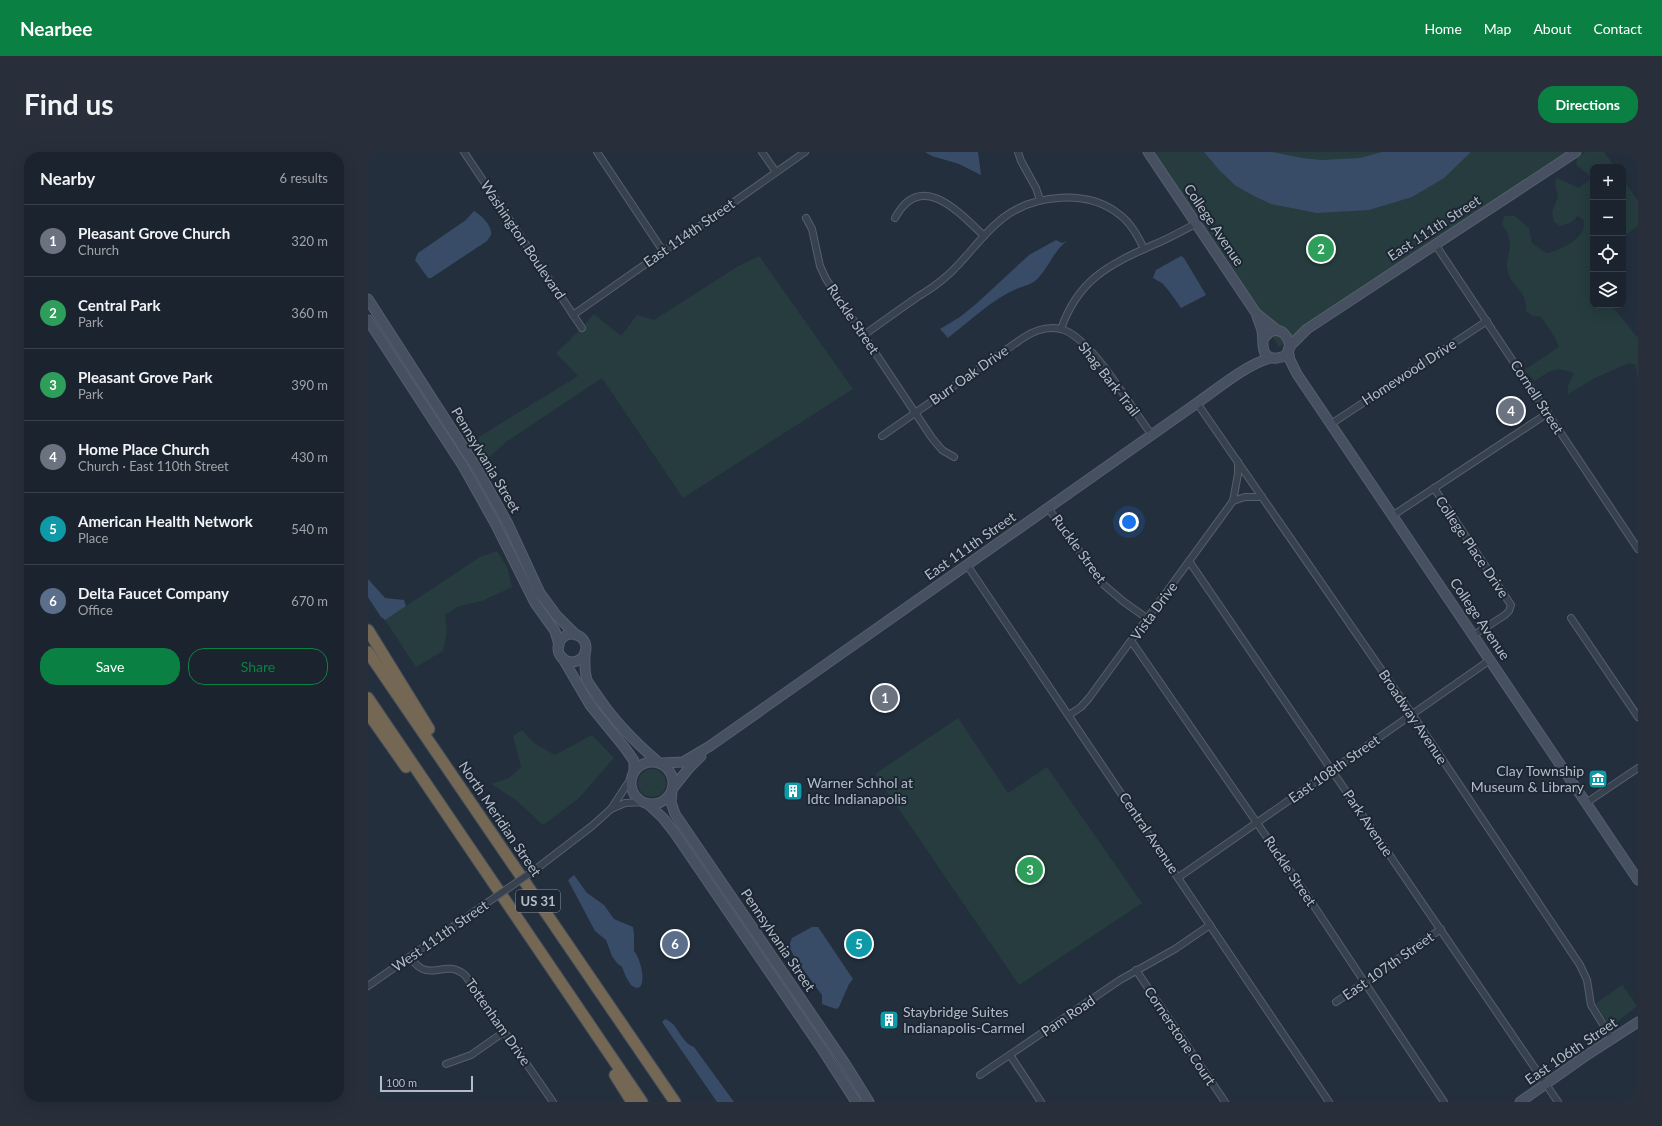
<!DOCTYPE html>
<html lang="en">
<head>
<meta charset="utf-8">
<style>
	body { margin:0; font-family:Lato,sans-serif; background:#282f3a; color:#f1f3f6 }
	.controls { position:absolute; right:12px; top:12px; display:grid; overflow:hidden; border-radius:8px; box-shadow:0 4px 16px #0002 }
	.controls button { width:36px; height:36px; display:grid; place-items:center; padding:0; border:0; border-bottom:1px solid #39404a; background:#1b232e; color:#f1f3f6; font:20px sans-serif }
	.scale { position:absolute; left:12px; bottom:10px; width:93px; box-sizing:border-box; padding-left:4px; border:2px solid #b4bcc9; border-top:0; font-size:11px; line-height:14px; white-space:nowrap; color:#b4bcc9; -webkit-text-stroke:3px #1d2633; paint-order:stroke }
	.you { position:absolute; left:761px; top:370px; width:14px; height:14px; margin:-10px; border:3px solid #fff; border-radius:50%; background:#1a73e8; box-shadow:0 0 0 6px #1a73e833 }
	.badge { display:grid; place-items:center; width:26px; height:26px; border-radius:50%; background:#0b8043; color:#fff; font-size:13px; font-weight:700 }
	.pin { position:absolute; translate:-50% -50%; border:2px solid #fff; box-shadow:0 1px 4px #0006 }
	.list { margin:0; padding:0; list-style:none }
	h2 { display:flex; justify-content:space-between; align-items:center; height:52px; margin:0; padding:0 16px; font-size:17px }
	h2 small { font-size:13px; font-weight:400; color:#a0a4aa }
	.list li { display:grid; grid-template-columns:26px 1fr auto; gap:12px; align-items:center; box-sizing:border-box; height:72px; padding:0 16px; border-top:1px solid #39404a }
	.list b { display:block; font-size:15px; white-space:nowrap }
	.list p { margin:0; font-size:13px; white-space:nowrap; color:#a0a4aa }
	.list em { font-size:13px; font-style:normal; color:#a0a4aa }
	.actions { display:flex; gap:8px; padding:12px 16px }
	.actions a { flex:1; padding:9px 0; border:1px solid #0b8043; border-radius:16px; text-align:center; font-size:14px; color:#0b8043 }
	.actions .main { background:#0b8043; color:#fff }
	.icon { flex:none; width:22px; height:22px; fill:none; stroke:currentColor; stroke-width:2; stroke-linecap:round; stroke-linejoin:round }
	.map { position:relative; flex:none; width:1270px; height:950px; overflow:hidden; border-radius:16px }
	header { display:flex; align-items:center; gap:24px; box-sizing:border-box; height:56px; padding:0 20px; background:#0b8043; color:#fff }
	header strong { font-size:19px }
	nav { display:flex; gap:22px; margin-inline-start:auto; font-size:14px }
	.intro { display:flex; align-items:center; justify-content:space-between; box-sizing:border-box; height:96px; padding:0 24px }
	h1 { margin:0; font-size:28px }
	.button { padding:10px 18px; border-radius:16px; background:#0b8043; color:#fff; font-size:14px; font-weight:700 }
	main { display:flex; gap:24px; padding:0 24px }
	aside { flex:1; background:#1b232e; border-radius:16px; box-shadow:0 4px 16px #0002 }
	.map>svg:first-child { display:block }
</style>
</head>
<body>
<header>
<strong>Nearbee</strong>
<nav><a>Home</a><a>Map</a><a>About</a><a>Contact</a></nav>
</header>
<div class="intro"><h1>Find us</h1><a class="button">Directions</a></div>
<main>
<aside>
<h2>Nearby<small>6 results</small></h2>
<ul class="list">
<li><span class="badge" style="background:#6b7280">1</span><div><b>Pleasant Grove Church</b><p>Church</p></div><em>320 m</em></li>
<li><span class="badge" style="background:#2e9e5b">2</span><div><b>Central Park</b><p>Park</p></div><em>360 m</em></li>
<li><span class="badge" style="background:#2e9e5b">3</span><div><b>Pleasant Grove Park</b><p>Park</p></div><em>390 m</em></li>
<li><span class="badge" style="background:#6b7280">4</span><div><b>Home Place Church</b><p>Church · East 110th Street</p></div><em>430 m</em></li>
<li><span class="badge" style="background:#0f9aa8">5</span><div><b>American Health Network</b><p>Place</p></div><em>540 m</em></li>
<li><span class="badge" style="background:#5c6f8a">6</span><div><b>Delta Faucet Company</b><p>Office</p></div><em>670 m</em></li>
</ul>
<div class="actions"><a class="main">Save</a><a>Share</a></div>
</aside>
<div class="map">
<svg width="1270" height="950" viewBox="0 0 1270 950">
	<rect width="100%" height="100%" fill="#242f3e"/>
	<g fill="#263c3f">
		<polygon points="787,0 1203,0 911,195"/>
		<path d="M 1217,0 L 1236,0 L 1247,15 L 1225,15 L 1225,153 L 1243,153 L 1270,186 L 1270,229 L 1268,213 L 1261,211 L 1225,227 L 1200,242 L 1200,234 L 1206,221 C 1186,214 1183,218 1167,229 L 1156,218 L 1191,195 L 1186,184 L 1173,165 L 1163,163 L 1158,159 C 1159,136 1144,137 1140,120 C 1137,110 1142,102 1142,92 C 1142,85 1138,78 1134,72 L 1136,64 L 1147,64 L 1161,76 L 1164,91 L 1178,101 C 1188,100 1209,90 1214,80 C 1216,77 1216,71 1216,68 L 1210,64 L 1202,71 L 1192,74 L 1186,70 L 1184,60 L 1190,45 L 1187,31 L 1189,26 L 1211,36 L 1221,28 L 1222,24 L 1208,13 L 1209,6 Z"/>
		<polygon points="1255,27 1270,49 1270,74 1255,85"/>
		<polygon points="391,104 485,237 315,346 234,226 138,290 118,308 114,308 104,289 210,224 188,201 201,189 226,162 253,184 269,163 286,168 369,115"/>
		<polygon points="129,399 139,415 144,435 114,449 91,454 77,463 79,479 75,499 48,515 17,468 112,405"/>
		<polygon points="590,566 640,641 679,615 774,751 651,833 507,622"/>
		<polygon points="154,578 166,591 187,603 224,583 246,606 210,647 175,673 148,648 123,632 141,626 153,615 145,584"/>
		<circle cx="284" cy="631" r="14"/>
		<polygon points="1254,833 1269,854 1245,873 1240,872 1227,852"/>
	</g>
	<g fill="#394c67">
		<polygon points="557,0 610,0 613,23 591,12 564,4"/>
		<polygon points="836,0 904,0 934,6 954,8 992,6 1014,0 1103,0 1076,26 1044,45 1001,58 949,61 903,52 888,45 868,34 852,19"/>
		<path d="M 106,59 C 113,63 125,74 123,83 C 122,85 120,87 119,89 L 63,126 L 60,126 L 47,108 L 50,101 L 98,68 Z"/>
		<path d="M 688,88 L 694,91 L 699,89 C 685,99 680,118 667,129 C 660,134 651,135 644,139 C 623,149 599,171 580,186 L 572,177 L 592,165 L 608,152 L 661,103 Z"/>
		<polygon points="813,104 816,106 838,143 813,156 801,139 794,131 785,126 788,118"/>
		<polygon points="0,427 17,446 36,448 38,454 17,468 13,465 0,445"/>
		<path d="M 206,723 L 219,741 L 236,753 L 246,767 L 265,775 L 266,782 L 266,799 C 272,806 278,828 272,835 L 268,836 L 263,833 L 258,825 L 254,815 L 249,811 L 244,804 L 238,788 L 227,779 L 200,728 Z"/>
		<polygon points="444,775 450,775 485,827 481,832 471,855 468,857 454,852 454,843 428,808 421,794 424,786"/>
		<path d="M 297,867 C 310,871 312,890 326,895 L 366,950 L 349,950 L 294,870 Z"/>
	</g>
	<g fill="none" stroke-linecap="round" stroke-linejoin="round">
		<g stroke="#565f6c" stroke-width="8">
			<g id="street">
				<polyline points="96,0 214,176"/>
				<polyline points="229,0 295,99"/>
				<polyline points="394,0 408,20"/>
				<polyline points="650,0 653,9 668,36 672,48"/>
				<polyline points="438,66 444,77 452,114 458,127 564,286 574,298 586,305"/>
				<path d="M 527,66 C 553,17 592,61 616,84"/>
				<polyline points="1067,92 1270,397"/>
				<polyline points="205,163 437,0"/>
				<path d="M 693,177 C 710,128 740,113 785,93 C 800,87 814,79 829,71"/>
				<path d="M 496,183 C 514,170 532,157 551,144 C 561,138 571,131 580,123 C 600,105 614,82 635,66 C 666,42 720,37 752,63 C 763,71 770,84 776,97"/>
				<polyline points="829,251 1044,562 1212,813 1219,828 1223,853 1244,887"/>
				<polyline points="963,272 1119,169"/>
				<path d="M 514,284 L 655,186 C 667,178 679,174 693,177 C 724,185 764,258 784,283"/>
				<polyline points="1066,336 1143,453 1141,459 1137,463 1106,483"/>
				<polyline points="865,349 877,345 894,345"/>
				<polyline points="680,356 736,433 756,450 780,467"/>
				<polyline points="1024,364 1180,261"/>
				<polyline points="821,409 1190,950"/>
				<polyline points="599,413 961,950"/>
				<polyline points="1203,466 1270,565"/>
				<polyline points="764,490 936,739 1076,950"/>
				<polyline points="701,563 713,555 721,546 865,349 870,322 870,310"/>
				<polyline points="1218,651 1270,616"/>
				<polyline points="243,657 264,625"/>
				<polyline points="168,717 224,674 243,657 257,651 276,650"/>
				<polyline points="811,725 1122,508"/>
				<path d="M 42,805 C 62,834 75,805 97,823 L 185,950"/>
				<polyline points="768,818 857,950"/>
				<polyline points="0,834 113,755"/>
				<polyline points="968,850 1073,777"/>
				<polyline points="642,903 673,950"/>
				<polyline points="78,912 103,903 136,880"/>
				<polyline points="612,923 752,828 807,797 842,773"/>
			</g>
		</g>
		<g stroke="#565f6c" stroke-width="11">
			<g id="secondary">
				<polyline points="780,0 888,161 910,179"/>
				<polyline points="0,147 110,318 140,372 172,441 189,464 208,483"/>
				<path d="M 889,164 C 890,169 893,173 894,179 C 896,189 891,208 909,206 C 937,204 912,159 895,188"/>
				<polyline points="0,168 95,314 128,373 167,451 187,479 191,493"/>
				<polyline points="921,195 939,177 1208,0"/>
				<polyline points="920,198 922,208 929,222 1270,728"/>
				<circle cx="204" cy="496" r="14"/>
				<path d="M 217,500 C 217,509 216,519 219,528 C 222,534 227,540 231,546 C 247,570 267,590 289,609"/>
				<polyline points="194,505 222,553 257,596 266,609 266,619"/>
				<circle cx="284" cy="631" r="21"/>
				<path d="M 294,611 L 315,610 L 342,594 L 829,251 C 852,235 876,214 902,206"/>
				<polyline points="305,636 321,616 333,604"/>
				<polyline points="304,639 303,650 307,662 476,910 501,950"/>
				<polyline points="280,652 295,666 306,680 456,900 488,950"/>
				<polyline points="1152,950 1216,905 1270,870"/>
			</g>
		</g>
		<g stroke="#434c59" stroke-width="13">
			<g id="highway">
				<polyline points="0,478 61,577"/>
				<polyline points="0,500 307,950"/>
				<polyline points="0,546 274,950"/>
				<polyline points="0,561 38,615"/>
				<polyline points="247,923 264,950"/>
			</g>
		</g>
		<use href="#street" stroke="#38414e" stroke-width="6"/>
		<use href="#secondary" stroke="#465061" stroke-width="9"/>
		<use href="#highway" stroke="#746855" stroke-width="11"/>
		<g stroke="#565f6c" stroke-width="8" stroke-linecap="butt">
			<polyline id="street-bridge" points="113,755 168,717"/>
		</g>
		<use href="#street-bridge" stroke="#38414e" stroke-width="6"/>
	</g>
	<defs>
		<g id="museum-square" transform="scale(1)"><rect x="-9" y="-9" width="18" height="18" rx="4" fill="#0f9aa8" stroke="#1d2633"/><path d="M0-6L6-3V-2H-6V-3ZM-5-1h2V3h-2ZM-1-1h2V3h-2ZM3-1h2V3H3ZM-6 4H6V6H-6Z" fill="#fff"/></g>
		<g id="building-square" transform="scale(1)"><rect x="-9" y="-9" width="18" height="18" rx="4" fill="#0f9aa8" stroke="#1d2633"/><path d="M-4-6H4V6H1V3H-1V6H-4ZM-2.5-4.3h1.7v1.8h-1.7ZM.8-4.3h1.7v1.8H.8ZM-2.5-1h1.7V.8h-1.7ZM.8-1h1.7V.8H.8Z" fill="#fff"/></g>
	</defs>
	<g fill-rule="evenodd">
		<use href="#museum-square" x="1230" y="627"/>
		<use href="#building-square" x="425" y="639"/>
		<use href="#building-square" x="521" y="868"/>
	</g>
	<g text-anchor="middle" stroke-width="4" stroke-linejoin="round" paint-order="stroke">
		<rect fill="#1d2633" stroke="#878f9c" stroke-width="1" x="148" y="738" width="44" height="22" rx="3"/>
		<g font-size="13" font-weight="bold" fill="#b4bcc9">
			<text x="170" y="754">US 31</text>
		</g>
		<g font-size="14" fill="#b4bcc9" stroke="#1d2633">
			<text transform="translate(846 73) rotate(56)" y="5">College Avenue</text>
			<text transform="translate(1066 76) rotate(-33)" y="5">East 111th Street</text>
			<text transform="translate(321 81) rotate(-35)" y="5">East 114th Street</text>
			<text transform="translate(155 88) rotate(56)" y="5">Washington Boulevard</text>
			<text transform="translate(485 167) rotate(56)" y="5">Ruckle Street</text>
			<text transform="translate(1041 220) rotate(-33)" y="5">Homewood Drive</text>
			<text transform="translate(601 223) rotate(-35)" y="5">Burr Oak Drive</text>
			<text transform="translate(741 227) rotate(52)" y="5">Shag Bark Trail</text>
			<text transform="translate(1169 245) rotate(57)" y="5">Cornell Street</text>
			<text transform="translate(118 308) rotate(59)" y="5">Pennsylvania Street</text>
			<text transform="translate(602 394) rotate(-35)" y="5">East 111th Street</text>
			<text transform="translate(1104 395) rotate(56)" y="5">College Place Drive</text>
			<text transform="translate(711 397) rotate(54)" y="5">Ruckle Street</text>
			<text transform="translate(786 459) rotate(-54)" y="5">Vista Drive</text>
			<text transform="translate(1112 467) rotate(56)" y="5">College Avenue</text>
			<text transform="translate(1045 565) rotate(56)" y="5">Broadway Avenue</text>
			<text transform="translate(966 617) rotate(-35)" y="5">East 108th Street</text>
			<text transform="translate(132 667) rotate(56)" y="5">North Meridian Street</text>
			<text transform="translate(1000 671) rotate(56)" y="5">Park Avenue</text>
			<text transform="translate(781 681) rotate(56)" y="5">Central Avenue</text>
			<text transform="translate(922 719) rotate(56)" y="5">Ruckle Street</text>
			<text transform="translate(72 784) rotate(-35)" y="5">West 111th Street</text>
			<text transform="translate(410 788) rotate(56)" y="5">Pennsylvania Street</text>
			<text transform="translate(1020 814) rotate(-35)" y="5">East 107th Street</text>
			<text transform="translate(700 864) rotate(-34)" y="5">Pam Road</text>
			<text transform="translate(130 870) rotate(55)" y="5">Tottenham Drive</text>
			<text transform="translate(812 884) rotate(56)" y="5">Cornerstone Court</text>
			<text transform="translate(1203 899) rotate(-34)" y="5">East 106th Street</text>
		</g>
		<g font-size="14" fill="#b4bcc9" stroke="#1d2633" text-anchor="start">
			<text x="1216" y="624" text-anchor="end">Clay Township<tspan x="1216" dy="16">Museum &amp; Library</tspan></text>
			<text x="439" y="636">Warner Schhol at<tspan x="439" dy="16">Idtc Indianapolis</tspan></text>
			<text x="535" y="865">Staybridge Suites<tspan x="535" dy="16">Indianapolis-Carmel</tspan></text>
		</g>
	</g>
</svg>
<div class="controls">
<button>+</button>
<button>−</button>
<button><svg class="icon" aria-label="locate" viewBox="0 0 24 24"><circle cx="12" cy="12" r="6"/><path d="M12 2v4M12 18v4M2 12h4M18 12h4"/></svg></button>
<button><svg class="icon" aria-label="layers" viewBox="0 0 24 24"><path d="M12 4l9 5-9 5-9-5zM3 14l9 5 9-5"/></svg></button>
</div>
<div class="scale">100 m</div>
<div class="you"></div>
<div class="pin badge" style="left:517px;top:546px;background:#6b7280">1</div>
<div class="pin badge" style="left:953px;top:97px;background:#2e9e5b">2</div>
<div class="pin badge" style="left:662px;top:718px;background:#2e9e5b">3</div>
<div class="pin badge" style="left:1143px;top:259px;background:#6b7280">4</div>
<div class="pin badge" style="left:491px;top:792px;background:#0f9aa8">5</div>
<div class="pin badge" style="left:307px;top:792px;background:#5c6f8a">6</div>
</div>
</main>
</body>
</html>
